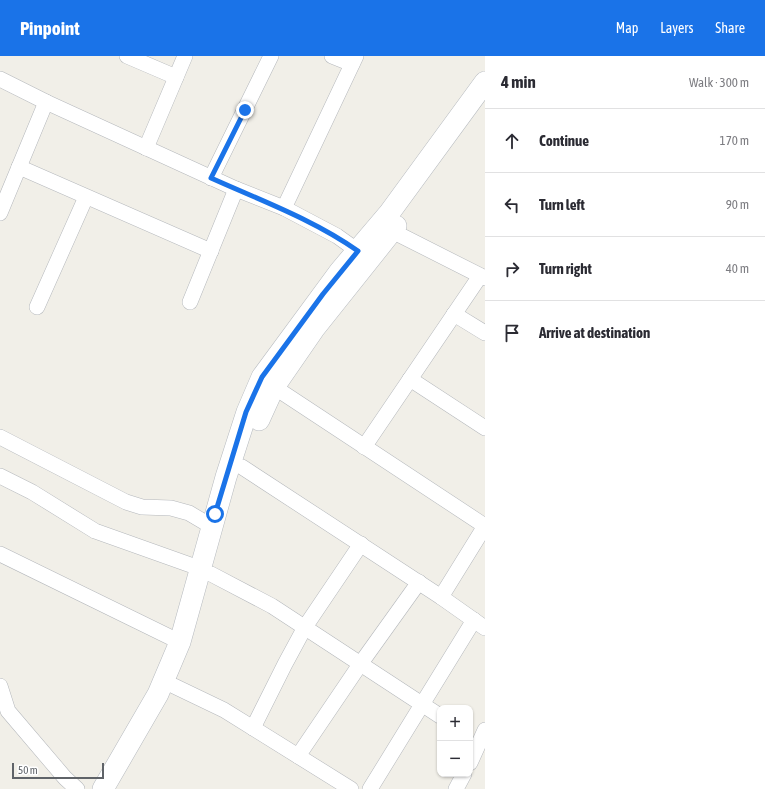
<!DOCTYPE html>
<html lang="en">
<head>
<meta charset="utf-8">
<style>
	body { margin:0; font-family:"Asap Condensed",sans-serif; background:#f2f2f3; color:#2b2b33 }
	.controls { position:absolute; right:12px; bottom:12px; display:grid; overflow:hidden; border-radius:8px; box-shadow:0 1px 3px #0004 }
	.controls button { width:36px; height:36px; display:grid; place-items:center; padding:0; border:0; border-bottom:1px solid #e1e1e2; background:#fff; color:#2b2b33; font:20px sans-serif }
	.scale { position:absolute; left:12px; bottom:10px; width:92px; box-sizing:border-box; padding-left:4px; border:2px solid #5f6368; border-top:0; font-size:11px; line-height:14px; white-space:nowrap; color:#5f6368; -webkit-text-stroke:3px #fff; paint-order:stroke }
	.stop { position:absolute; width:12px; height:12px; margin:-9px; border:3px solid #1a73e8; border-radius:50%; background:#fff }
	.stop.end { background:#1a73e8; border-color:#fff; box-shadow:0 1px 4px #0008 }
	.list { margin:0; padding:0; list-style:none }
	h2 { display:flex; justify-content:space-between; align-items:center; height:52px; margin:0; padding:0 16px; font-size:17px }
	h2 small { font-size:13px; font-weight:400; color:#7c7c81 }
	.list li { display:grid; grid-template-columns:26px 1fr auto; gap:12px; align-items:center; box-sizing:border-box; height:64px; padding:0 16px; border-top:1px solid #e1e1e2 }
	.list b { display:block; font-size:15px; white-space:nowrap }
	.list em { font-size:13px; font-style:normal; color:#7c7c81 }
	.icon { flex:none; width:22px; height:22px; fill:none; stroke:currentColor; stroke-width:2; stroke-linecap:round; stroke-linejoin:round }
	.map { position:relative; flex:none; width:485px; height:733px; overflow:hidden }
	header { display:flex; align-items:center; gap:24px; box-sizing:border-box; height:56px; padding:0 20px; background:#1a73e8; color:#fff }
	header strong { font-size:19px }
	nav { display:flex; gap:22px; margin-inline-start:auto; font-size:14px }
	main { display:flex }
	aside { flex:1; background:#fff }
	.map>svg:first-child { display:block }
</style>
</head>
<body>
<header>
<strong>Pinpoint</strong>
<nav><a>Map</a><a>Layers</a><a>Share</a></nav>
</header>
<main>
<div class="map">
<svg width="485" height="733" viewBox="0 0 485 733">
	<rect width="100%" height="100%" fill="#f1efe8"/>
	<g fill="none" stroke-linecap="round" stroke-linejoin="round">
		<g stroke="#b5b8bc" stroke-width="16">
			<g id="street">
				<polyline points="127,0 176,21"/>
				<polyline points="332,0 352,8"/>
				<polyline points="0,23 46,46 236,133 284,152 337,180 365,200"/>
				<polyline points="146,92 185,0"/>
				<polyline points="19,111 211,195"/>
				<polyline points="211,122 271,0"/>
				<polyline points="284,152 356,0"/>
				<polyline points="0,157 46,46"/>
				<polyline points="392,175 485,222"/>
				<polyline points="190,246 236,133"/>
				<polyline points="37,251 86,141"/>
				<polyline points="454,258 485,277"/>
				<polyline points="410,323 485,372"/>
				<polyline points="274,331 485,470"/>
				<polyline points="0,381 126,446 142,451 171,452 189,457 211,470"/>
				<polyline points="364,391 480,220"/>
				<polyline points="242,411 441,541 485,572"/>
				<polyline points="0,420 32,436 95,475 199,512"/>
				<polyline points="0,498 180,586"/>
				<polyline points="211,518 272,550 440,660"/>
				<polyline points="441,541 485,470"/>
				<polyline points="0,630 8,655 65,722 77,733"/>
				<polyline points="174,630 224,654 351,733"/>
				<polyline points="253,672 285,608 305,571 361,488"/>
				<polyline points="298,700 361,607 419,526"/>
				<polyline points="470,707 485,674"/>
				<polyline points="370,733 474,564"/>
				<polyline points="456,733 464,718"/>
			</g>
		</g>
		<g stroke="#b6babf" stroke-width="22">
			<g id="secondary">
				<polyline points="259,364 274,331 314,273 396,170"/>
				<polyline points="103,733 158,638 180,586 226,421 247,356 262,321 340,215 390,156 485,26"/>
			</g>
		</g>
		<use href="#street" stroke="#fff" stroke-width="15"/>
		<use href="#secondary" stroke="#fff" stroke-width="21"/>
	</g>
	<g fill="none" stroke-linecap="round" stroke-linejoin="round">
		<path stroke="#1a73e8" stroke-width="5" d="M 215,458 L 246,356 L 262,321 L 323,238 L 358,195 C 312,163 262,145 211,122 L 245,54"/>
	</g>
</svg>
<div class="controls">
<button>+</button>
<button>−</button>
</div>
<div class="scale">50 m</div>
<div class="stop" style="left:215px;top:458px"></div>
<div class="stop end" style="left:245px;top:54px"></div>
</div>
<aside>
<h2>4 min<small>Walk · 300 m</small></h2>
<ul class="list">
<li><svg class="icon" aria-label="ahead" viewBox="0 0 24 24"><path d="M12 20V5M6 11l6-6 6 6"/></svg><div><b>Continue</b></div><em>170 m</em></li>
<li><svg class="icon" aria-label="left" viewBox="0 0 24 24"><path d="M17 20v-9H6M10 6l-5 5 5 5"/></svg><div><b>Turn left</b></div><em>90 m</em></li>
<li><svg class="icon" aria-label="right" viewBox="0 0 24 24"><path d="M7 20v-9h11M14 6l5 5-5 5"/></svg><div><b>Turn right</b></div><em>40 m</em></li>
<li><svg class="icon" aria-label="arrive" viewBox="0 0 24 24"><path d="M6 21V4h12l-3 4 3 4H6"/></svg><div><b>Arrive at destination</b></div></li>
</ul>
</aside>
</main>
</body>
</html>
